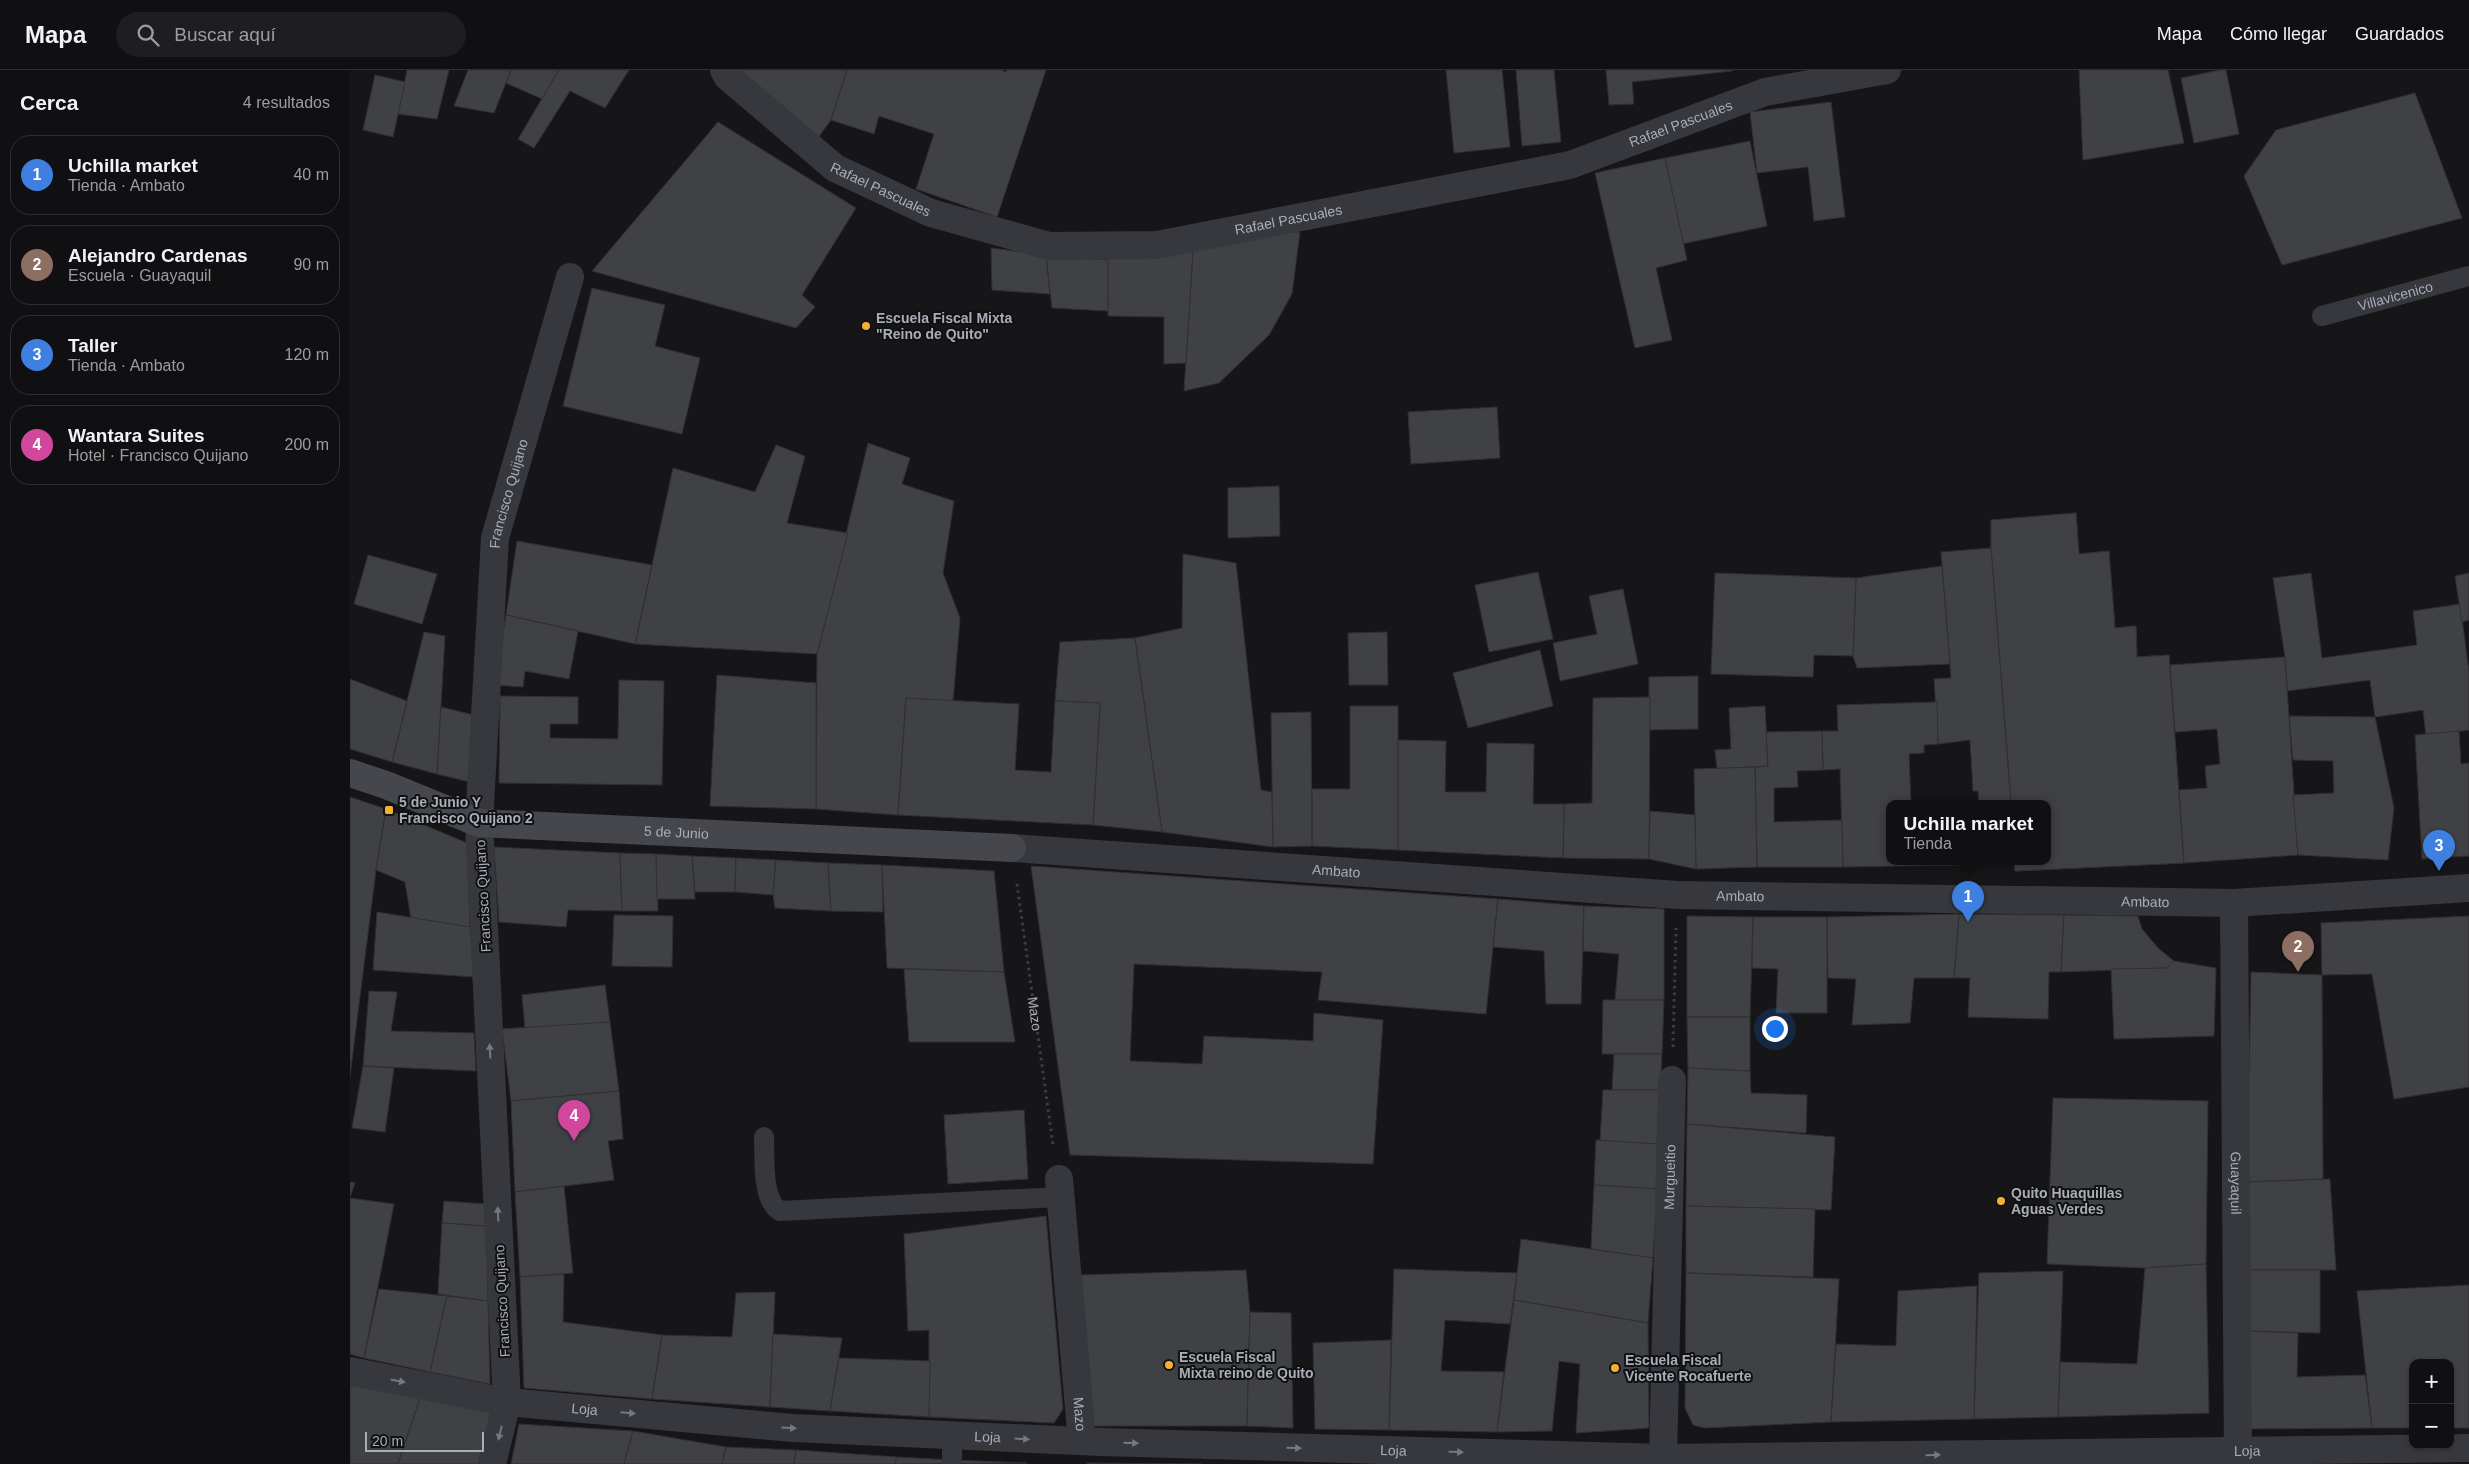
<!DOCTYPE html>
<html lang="es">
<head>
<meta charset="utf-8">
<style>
	body { margin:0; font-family:Helvetica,sans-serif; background:#1e1e20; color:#f1f3f6 }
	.controls { position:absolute; right:15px; bottom:15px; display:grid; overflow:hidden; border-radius:10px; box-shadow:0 1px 4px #0004 }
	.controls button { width:45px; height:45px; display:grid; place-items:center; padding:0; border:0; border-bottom:1px solid #303032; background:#101012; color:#f1f3f6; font:25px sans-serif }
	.scale { position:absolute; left:15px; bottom:12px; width:119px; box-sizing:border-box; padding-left:5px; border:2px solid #a8adb8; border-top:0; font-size:14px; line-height:18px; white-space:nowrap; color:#a8adb8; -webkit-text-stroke:4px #111113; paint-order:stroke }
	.you { position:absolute; left:1424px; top:958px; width:18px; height:18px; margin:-12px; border:4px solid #fff; border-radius:50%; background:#1a73e8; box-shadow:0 0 0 8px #1a73e833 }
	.badge { display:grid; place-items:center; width:32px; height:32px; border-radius:50%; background:#ea580c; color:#fff; font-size:16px; font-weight:700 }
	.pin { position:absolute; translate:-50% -41px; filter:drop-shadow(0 1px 2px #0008) }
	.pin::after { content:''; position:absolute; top:26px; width:18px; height:15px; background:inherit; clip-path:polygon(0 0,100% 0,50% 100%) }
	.popup { position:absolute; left:1536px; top:730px; width:165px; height:65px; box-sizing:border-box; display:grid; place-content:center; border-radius:10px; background:#101012; filter:drop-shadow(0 1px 4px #0005); font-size:16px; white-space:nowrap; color:#9c9d9f }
	.popup b { font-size:19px; color:#f1f3f6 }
	.popup::after { content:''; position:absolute; left:50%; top:100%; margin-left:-10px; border:10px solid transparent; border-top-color:#101012 }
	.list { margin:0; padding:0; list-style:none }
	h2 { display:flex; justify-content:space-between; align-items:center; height:65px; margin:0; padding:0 20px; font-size:21px }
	h2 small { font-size:16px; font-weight:400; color:#9c9d9f }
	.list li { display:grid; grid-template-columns:32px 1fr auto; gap:15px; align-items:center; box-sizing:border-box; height:80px; margin:0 10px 10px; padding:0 10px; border:1px solid #303032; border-radius:20px }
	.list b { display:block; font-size:19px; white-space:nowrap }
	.list p { margin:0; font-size:16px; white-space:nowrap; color:#9c9d9f }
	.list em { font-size:16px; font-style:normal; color:#9c9d9f }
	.icon { flex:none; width:28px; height:28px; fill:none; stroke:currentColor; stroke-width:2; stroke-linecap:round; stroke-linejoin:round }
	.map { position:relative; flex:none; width:2119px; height:1394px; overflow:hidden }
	header { display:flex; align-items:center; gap:30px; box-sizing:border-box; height:70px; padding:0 25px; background:#101012; border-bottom:1px solid #303032 }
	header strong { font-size:24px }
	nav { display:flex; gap:28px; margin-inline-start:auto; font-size:18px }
	.search { width:350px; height:45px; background:#1e1e20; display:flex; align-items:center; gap:12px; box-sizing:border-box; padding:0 18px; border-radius:28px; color:#9c9d9f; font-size:19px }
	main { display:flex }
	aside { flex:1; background:#101012 }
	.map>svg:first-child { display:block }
</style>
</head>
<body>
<header>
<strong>Mapa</strong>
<div class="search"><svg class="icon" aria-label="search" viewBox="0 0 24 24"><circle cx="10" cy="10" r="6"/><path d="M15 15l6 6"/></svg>Buscar aquí</div>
<nav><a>Mapa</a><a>Cómo llegar</a><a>Guardados</a></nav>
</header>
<main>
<aside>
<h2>Cerca<small>4 resultados</small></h2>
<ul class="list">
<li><span class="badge" style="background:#3f7fe0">1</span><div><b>Uchilla market</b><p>Tienda · Ambato</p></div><em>40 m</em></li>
<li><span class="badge" style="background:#8d6e63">2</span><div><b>Alejandro Cardenas</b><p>Escuela · Guayaquil</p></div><em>90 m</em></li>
<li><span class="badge" style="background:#3f7fe0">3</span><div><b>Taller</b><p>Tienda · Ambato</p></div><em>120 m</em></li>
<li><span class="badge" style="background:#d1479c">4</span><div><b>Wantara Suites</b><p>Hotel · Francisco Quijano</p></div><em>200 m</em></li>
</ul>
</aside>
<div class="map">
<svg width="2119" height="1394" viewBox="0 0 2119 1394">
	<rect width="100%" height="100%" fill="#161618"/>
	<g fill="#404145" stroke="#303034" fill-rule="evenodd">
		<polygon points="57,0 99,0 87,49 48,44"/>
		<polygon points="118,0 161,0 144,43 104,36"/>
		<polygon points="161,0 209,0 192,29 156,13"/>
		<polygon points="209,0 279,0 255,38 220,21 184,78 168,69"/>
		<polygon points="371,0 497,0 481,50 465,72"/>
		<polygon points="497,0 651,0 656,2 657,0 696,0 647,147 566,119 584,64 529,46 524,64 481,50"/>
		<polygon points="1096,0 1152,0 1160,77 1104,83"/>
		<polygon points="1166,0 1204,0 1211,72 1172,76"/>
		<polygon points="1256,0 1382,0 1382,1 1282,12 1284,34 1259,35"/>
		<polygon points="1729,0 1818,0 1834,73 1733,90"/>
		<polygon points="1870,0 1876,0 1889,64 1844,73 1831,8"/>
		<polygon points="25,5 55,12 43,67 13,60"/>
		<polygon points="2065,23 2112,148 1932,195 1894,106 1926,60"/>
		<polygon points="1481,32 1495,147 1464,151 1458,97 1407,103 1400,42"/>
		<polygon points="368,52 506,138 452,225 465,237 446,258 242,201"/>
		<polygon points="1400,71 1417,156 1332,174 1315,88"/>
		<polygon points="1315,88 1337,190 1306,198 1322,270 1285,278 1245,103"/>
		<polygon points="950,162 942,224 919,265 869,313 834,321 844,164"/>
		<polygon points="844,164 836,293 814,294 814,247 758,246 757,179"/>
		<polygon points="641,178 696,185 700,224 642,220"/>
		<polygon points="696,185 758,190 758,241 702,238"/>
		<polygon points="242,218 315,235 305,276 350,288 332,364 213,336"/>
		<polygon points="1147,337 1150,388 1061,394 1058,342"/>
		<polygon points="518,373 560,388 552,414 604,431 593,503 610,548 603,631 556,628 548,745 466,739 467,584"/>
		<polygon points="426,375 455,386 437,453 498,463 467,584 285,574 323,398 405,422"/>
		<polygon points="929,416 930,466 878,468 878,418"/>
		<path d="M 1726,443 L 1729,484 L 1759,481 L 1765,558 L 1786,556 L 1787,587 L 1819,585 L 1834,793 L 1665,801 L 1664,791 L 1697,791 L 1697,733 L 1661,733 L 1641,478 L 1641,450 ZM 1710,600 L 1711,624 L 1676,625 L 1676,601 ZM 1749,619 L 1785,619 L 1785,637 L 1748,636 ZM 1704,692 L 1718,692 L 1719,734 L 1705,734 ZM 1790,716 L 1794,751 L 1779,753 L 1775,718 Z"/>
		<polygon points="1726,443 1729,484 1759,481 1765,558 1786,556 1787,587 1819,585 1834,793 1665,801 1664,791 1697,791 1697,733 1661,733 1641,478 1641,450"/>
		<polygon points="167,471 302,495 285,574 156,545"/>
		<polygon points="1641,478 1661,733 1629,733 1628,721 1623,721 1620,670 1588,674 1584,609 1601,608 1591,482"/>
		<polygon points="833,484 886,493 911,720 922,722 923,777 812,762 785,568 832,558"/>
		<polygon points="18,485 87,504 72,554 4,534"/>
		<polygon points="1592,496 1600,594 1507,598 1503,586 1506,508"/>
		<polygon points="1188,502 1203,569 1139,582 1125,515"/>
		<polygon points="1365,503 1506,508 1503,586 1464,585 1463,607 1361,604"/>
		<polygon points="1961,503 1972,588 2067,575 2063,541 2110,534 2119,602 2119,660 2076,666 2073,640 2025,647 2020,610 1937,621 1935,587 1923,508"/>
		<polygon points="2119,503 2119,550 2112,552 2105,506"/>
		<polygon points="1273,519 1288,594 1210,611 1203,573 1247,564 1239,526"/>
		<polygon points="156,545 228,561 219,609 175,601 173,617 144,615"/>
		<polygon points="74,562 95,566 87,704 42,692"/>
		<polygon points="1037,562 1038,615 999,615 998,563"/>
		<polygon points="785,568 812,762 743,755 750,633 705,631 710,572"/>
		<polygon points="1190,580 1203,636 1118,658 1103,603"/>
		<polygon points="1935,587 1948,785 1834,793 1829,720 1857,718 1855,696 1870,694 1867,659 1825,662 1820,595"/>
		<polygon points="367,605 466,613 466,739 360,736"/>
		<polygon points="1348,606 1348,659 1299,660 1299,607"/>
		<polygon points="0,609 57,631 42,692 0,679"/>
		<polygon points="269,610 314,611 312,715 149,713 150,626 228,627 228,654 200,654 200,668 268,669"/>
		<polygon points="1300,627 1299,789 1213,788 1214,734 1242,733 1243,628"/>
		<polygon points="556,628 669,634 665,700 701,702 705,631 750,633 743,755 548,745"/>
		<polygon points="1587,632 1588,674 1574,675 1574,683 1559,684 1561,733 1539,733 1539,791 1613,791 1613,795 1493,797 1490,699 1473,700 1472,661 1488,661 1487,635"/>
		<polygon points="1000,636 1048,636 1048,780 962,776 962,719 1000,719"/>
		<polygon points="1415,636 1418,696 1367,699 1365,680 1381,679 1379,638"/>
		<polygon points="91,637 128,646 120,712 87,704"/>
		<polygon points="961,642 962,776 923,777 921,643"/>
		<polygon points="1939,646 2025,647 2044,738 2038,790 1948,785 1943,725 1984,723 1983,691 1943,690"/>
		<polygon points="1472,661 1473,700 1447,701 1448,717 1424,718 1424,752 1492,750 1493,797 1407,797 1405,697 1418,696 1416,662"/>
		<polygon points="2109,661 2111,694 2119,693 2119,786 2072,789 2065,665"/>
		<polygon points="1048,670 1096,671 1095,722 1136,722 1137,673 1184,674 1183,734 1214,734 1213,788 1048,780"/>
		<polygon points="1405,697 1407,797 1346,799 1344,699"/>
		<polygon points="0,727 36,739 26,800 0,1006"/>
		<polygon points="36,739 117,773 120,857 61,849 55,812 26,800"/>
		<polygon points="1300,741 1345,745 1346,799 1299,789"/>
		<polygon points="144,777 270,783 272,841 218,840 216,857 149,852"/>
		<polygon points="270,783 306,784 308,841 272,841"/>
		<polygon points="306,784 342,786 345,829 307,829"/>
		<polygon points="342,786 386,788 385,822 345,822"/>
		<polygon points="386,788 426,790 423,825 385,822"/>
		<polygon points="426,790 478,793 481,841 425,838 423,825"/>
		<polygon points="478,793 532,795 533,842 481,841"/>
		<polygon points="532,795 644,801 654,902 537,898"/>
		<polygon points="681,796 1148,829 1136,944 968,930 972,902 784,894 780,991 852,994 854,966 963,971 964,943 1033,950 1023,1094 720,1085"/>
		<polygon points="1148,829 1234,836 1231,934 1196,934 1194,881 1143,877"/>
		<polygon points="1234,836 1314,839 1314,930 1265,930 1269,884 1233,881"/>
		<polygon points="27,842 120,857 124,907 23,900"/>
		<polygon points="1609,844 1714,845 1711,902 1699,902 1698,949 1618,947 1620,908 1604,908"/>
		<polygon points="1609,844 1604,908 1564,908 1560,953 1502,955 1506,909 1478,908 1477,847"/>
		<polygon points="264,845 323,846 322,897 262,896"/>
		<polygon points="1714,845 1788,846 1792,859 1809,879 1824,891 1817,898 1711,902"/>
		<polygon points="1337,846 1403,847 1400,947 1337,947"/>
		<polygon points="2119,846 2119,1017 2044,1029 2022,904 1972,905 1971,853"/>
		<polygon points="1403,847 1477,847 1477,943 1426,943 1428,899 1402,898"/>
		<polygon points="1824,891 1866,898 1864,966 1764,969 1761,899 1817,898"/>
		<polygon points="554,899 654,902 665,972 559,972"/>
		<polygon points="1901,902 1972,905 1973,1109 1897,1112"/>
		<polygon points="255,915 260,952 175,959 172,925"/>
		<polygon points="19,921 47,922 41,961 124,963 126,1001 13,996"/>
		<polygon points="1253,930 1314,930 1312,984 1252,984"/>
		<polygon points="1337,947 1400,947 1400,1001 1338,998"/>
		<polygon points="260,952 269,1021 161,1031 152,959"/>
		<polygon points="1264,984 1312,984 1310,1020 1262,1020"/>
		<polygon points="13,996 44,998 35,1062 2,1058"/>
		<polygon points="1338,998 1400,1001 1401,1023 1457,1025 1456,1063 1337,1054"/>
		<polygon points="1253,1020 1310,1020 1307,1074 1250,1071"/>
		<polygon points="269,1021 273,1069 258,1071 264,1110 165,1122 161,1031"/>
		<polygon points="1703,1028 1858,1031 1856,1194 1795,1198 1697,1194"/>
		<polygon points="674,1040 678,1109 598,1114 594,1045"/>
		<polygon points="1337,1054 1485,1067 1481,1140 1336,1136"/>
		<polygon points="1246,1070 1307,1074 1307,1119 1244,1115"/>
		<polygon points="1980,1109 1986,1200 1895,1200 1897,1112"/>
		<polygon points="0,1112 5,1113 0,1127"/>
		<polygon points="1244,1115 1307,1119 1303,1188 1241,1179"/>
		<polygon points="214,1116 223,1203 170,1207 165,1122"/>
		<polygon points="0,1128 44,1134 14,1288 0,1284"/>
		<polygon points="94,1131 136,1134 136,1156 92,1153"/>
		<polygon points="1336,1136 1465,1139 1463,1207 1336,1203"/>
		<polygon points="696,1146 713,1339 704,1353 579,1347 579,1260 558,1261 554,1164"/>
		<polygon points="92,1153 136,1156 138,1231 88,1224"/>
		<polygon points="1171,1169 1303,1188 1298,1253 1164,1230"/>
		<polygon points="1856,1194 1859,1343 1708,1347 1710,1292 1787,1294 1795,1198"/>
		<polygon points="1044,1199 1167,1203 1160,1254 1095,1250 1091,1301 1154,1302 1147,1362 1039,1360"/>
		<polygon points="896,1200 900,1242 897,1356 744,1356 731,1205"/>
		<polygon points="1895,1200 1970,1200 1970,1263 1896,1261"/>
		<polygon points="1713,1201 1708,1347 1624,1349 1629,1203"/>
		<polygon points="1336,1203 1489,1209 1481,1352 1355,1358 1343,1355 1335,1338"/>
		<polygon points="214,1204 213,1252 312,1265 302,1329 174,1318 170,1207"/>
		<polygon points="2119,1215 2119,1358 2100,1358 2100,1293 2063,1293 2063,1358 2022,1358 2007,1221"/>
		<polygon points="1627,1216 1624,1349 1481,1352 1486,1274 1546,1276 1548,1221"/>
		<polygon points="29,1219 97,1226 80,1302 14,1288"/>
		<polygon points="425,1222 420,1337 302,1329 312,1265 382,1267 386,1223"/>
		<polygon points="97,1226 138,1231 140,1314 80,1302"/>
		<polygon points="1164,1230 1298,1253 1299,1358 1226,1363 1230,1294 1209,1291 1202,1361 1147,1362"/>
		<polygon points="900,1242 941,1243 943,1358 897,1356"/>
		<polygon points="1896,1261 1948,1263 1947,1307 2015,1305 2022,1358 1894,1359"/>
		<polygon points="423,1264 492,1268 480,1341 420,1337"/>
		<polygon points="1041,1270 1039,1360 965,1359 963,1273"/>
		<polygon points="489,1288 580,1291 579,1347 480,1341"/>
		<polygon points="0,1315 70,1328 48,1394 0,1394"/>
		<polygon points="70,1328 141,1341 128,1394 48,1394"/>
		<polygon points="169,1354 283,1361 274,1394 161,1394"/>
		<polygon points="283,1361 376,1377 372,1394 274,1394"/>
		<polygon points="376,1377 446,1380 444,1394 372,1394"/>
		<polygon points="446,1380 547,1387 545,1394 444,1394"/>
		<polygon points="547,1387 602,1390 677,1393 545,1394"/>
		<polygon points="737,1393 852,1394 737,1394"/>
	</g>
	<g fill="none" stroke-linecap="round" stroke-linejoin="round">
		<g stroke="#3d3f44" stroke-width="3" stroke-dasharray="2.5 4" stroke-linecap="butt">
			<path id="s1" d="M 667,814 L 703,1075"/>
			<polyline points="1323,977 1326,858"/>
		</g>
		<g stroke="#37383d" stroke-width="20">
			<path id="s2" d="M 1972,246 L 2119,206"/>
			<path d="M 414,1067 C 415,1087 411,1130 430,1141 L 710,1127"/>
			<polyline points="602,1390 602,1365"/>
		</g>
		<g stroke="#37383d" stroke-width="28">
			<path id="s3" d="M 374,0 L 377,6 L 485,98 L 581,143 L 699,176 L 807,175 L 1220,95 L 1415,22 L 1537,0"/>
			<path id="s4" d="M 662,778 L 1327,825 L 1884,833 L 2119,818"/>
			<path id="s5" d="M 1884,833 L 1888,1394"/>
			<path id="s6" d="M 709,1109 L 732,1371"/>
			<path id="s7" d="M 0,1301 L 156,1332 L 443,1358 L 751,1372 L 1313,1388 L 2119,1378"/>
			<path id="s8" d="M 1313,1388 L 1322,1010"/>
			<path id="s9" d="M 142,1394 L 157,1332 L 129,753 L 145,468 L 220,207"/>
		</g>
		<path stroke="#45474d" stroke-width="28" id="s10" d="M 0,703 L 36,715 L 129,753 L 662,778"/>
	</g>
	<defs><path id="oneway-solid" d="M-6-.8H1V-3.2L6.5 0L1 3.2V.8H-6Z" transform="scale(1.25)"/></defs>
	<g fill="#757881">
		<use href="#oneway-solid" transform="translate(140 981) rotate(-93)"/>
		<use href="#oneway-solid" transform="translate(148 1144) rotate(-93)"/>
		<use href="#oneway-solid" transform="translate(48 1311) rotate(11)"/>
		<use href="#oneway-solid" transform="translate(278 1343) rotate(5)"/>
		<use href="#oneway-solid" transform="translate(439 1358) rotate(4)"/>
		<use href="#oneway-solid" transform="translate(150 1363) rotate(104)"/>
		<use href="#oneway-solid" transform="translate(672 1369) rotate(3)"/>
		<use href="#oneway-solid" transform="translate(781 1373) rotate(2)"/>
		<use href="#oneway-solid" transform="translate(944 1378) rotate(2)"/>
		<use href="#oneway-solid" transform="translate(1106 1382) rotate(2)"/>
		<use href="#oneway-solid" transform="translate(1583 1385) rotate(-1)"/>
	</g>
	<g fill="#f2b134" stroke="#111113" stroke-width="2">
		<circle cx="516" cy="256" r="5"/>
		<rect x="34" y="735" width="10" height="10" rx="2.5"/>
		<circle cx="1651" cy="1131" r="5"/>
		<circle cx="819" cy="1295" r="5"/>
		<circle cx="1265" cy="1298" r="5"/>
	</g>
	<g text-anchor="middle" stroke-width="4" stroke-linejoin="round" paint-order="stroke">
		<g font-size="14" fill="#a8adb8" stroke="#111113">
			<text dy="5" stroke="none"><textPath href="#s3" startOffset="1024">Rafael Pascuales</textPath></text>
			<text dy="5" stroke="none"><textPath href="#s3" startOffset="199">Rafael Pascuales</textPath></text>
			<text dy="5" stroke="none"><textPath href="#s3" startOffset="619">Rafael Pascuales</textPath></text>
			<text dy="5" stroke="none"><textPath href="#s2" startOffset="76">Villavicenico</textPath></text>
			<text dy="5" stroke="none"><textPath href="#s9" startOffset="975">Francisco Quijano</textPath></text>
			<text dy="5" stroke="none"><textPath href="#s10" startOffset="336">5 de Junio</textPath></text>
			<text dy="5" stroke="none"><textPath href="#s4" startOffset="325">Ambato</textPath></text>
			<text transform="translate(133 826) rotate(-93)" y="5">Francisco Quijano</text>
			<text dy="5" stroke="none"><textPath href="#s4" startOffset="730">Ambato</textPath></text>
			<text dy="5" stroke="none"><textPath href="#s4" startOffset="1135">Ambato</textPath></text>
			<text dy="5" stroke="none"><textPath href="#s1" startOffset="131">Mazo</textPath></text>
			<text dy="5" stroke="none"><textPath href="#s8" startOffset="281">Murgueitio</textPath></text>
			<text dy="5" stroke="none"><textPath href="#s5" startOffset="280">Guayaquil</textPath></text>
			<text transform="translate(152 1231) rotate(-93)" y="5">Francisco Quijano</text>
			<text dy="5" stroke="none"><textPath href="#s7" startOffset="238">Loja</textPath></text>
			<text dy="5" stroke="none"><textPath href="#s6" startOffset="236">Mazo</textPath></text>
			<text dy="5" stroke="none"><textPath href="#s7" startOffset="642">Loja</textPath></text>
			<text dy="5" stroke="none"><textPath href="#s7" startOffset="1048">Loja</textPath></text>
			<text dy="5" stroke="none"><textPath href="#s7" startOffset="1902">Loja</textPath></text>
		</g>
		<g font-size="14" font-weight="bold" fill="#a8adb8" stroke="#111113" text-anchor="start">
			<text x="526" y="253">Escuela Fiscal Mixta<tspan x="526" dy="16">"Reino de Quito"</tspan></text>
			<text x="49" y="737">5 de Junio Y<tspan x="49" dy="16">Francisco Quijano 2</tspan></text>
			<text x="1661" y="1128">Quito Huaquillas<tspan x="1661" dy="16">Aguas Verdes</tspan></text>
			<text x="829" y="1292">Escuela Fiscal<tspan x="829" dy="16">Mixta reino de Quito</tspan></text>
			<text x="1275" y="1295">Escuela Fiscal<tspan x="1275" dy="16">Vicente Rocafuerte</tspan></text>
		</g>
	</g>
</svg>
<div class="controls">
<button>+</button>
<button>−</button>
</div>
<div class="scale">20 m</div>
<div class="you"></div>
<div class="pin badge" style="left:1618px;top:852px;background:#3f7fe0">1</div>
<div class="popup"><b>Uchilla market</b>Tienda</div>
<div class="pin badge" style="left:1948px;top:902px;background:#8d6e63">2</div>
<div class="pin badge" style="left:2089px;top:801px;background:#3f7fe0">3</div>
<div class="pin badge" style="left:224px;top:1071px;background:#d1479c">4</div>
</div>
</main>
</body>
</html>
